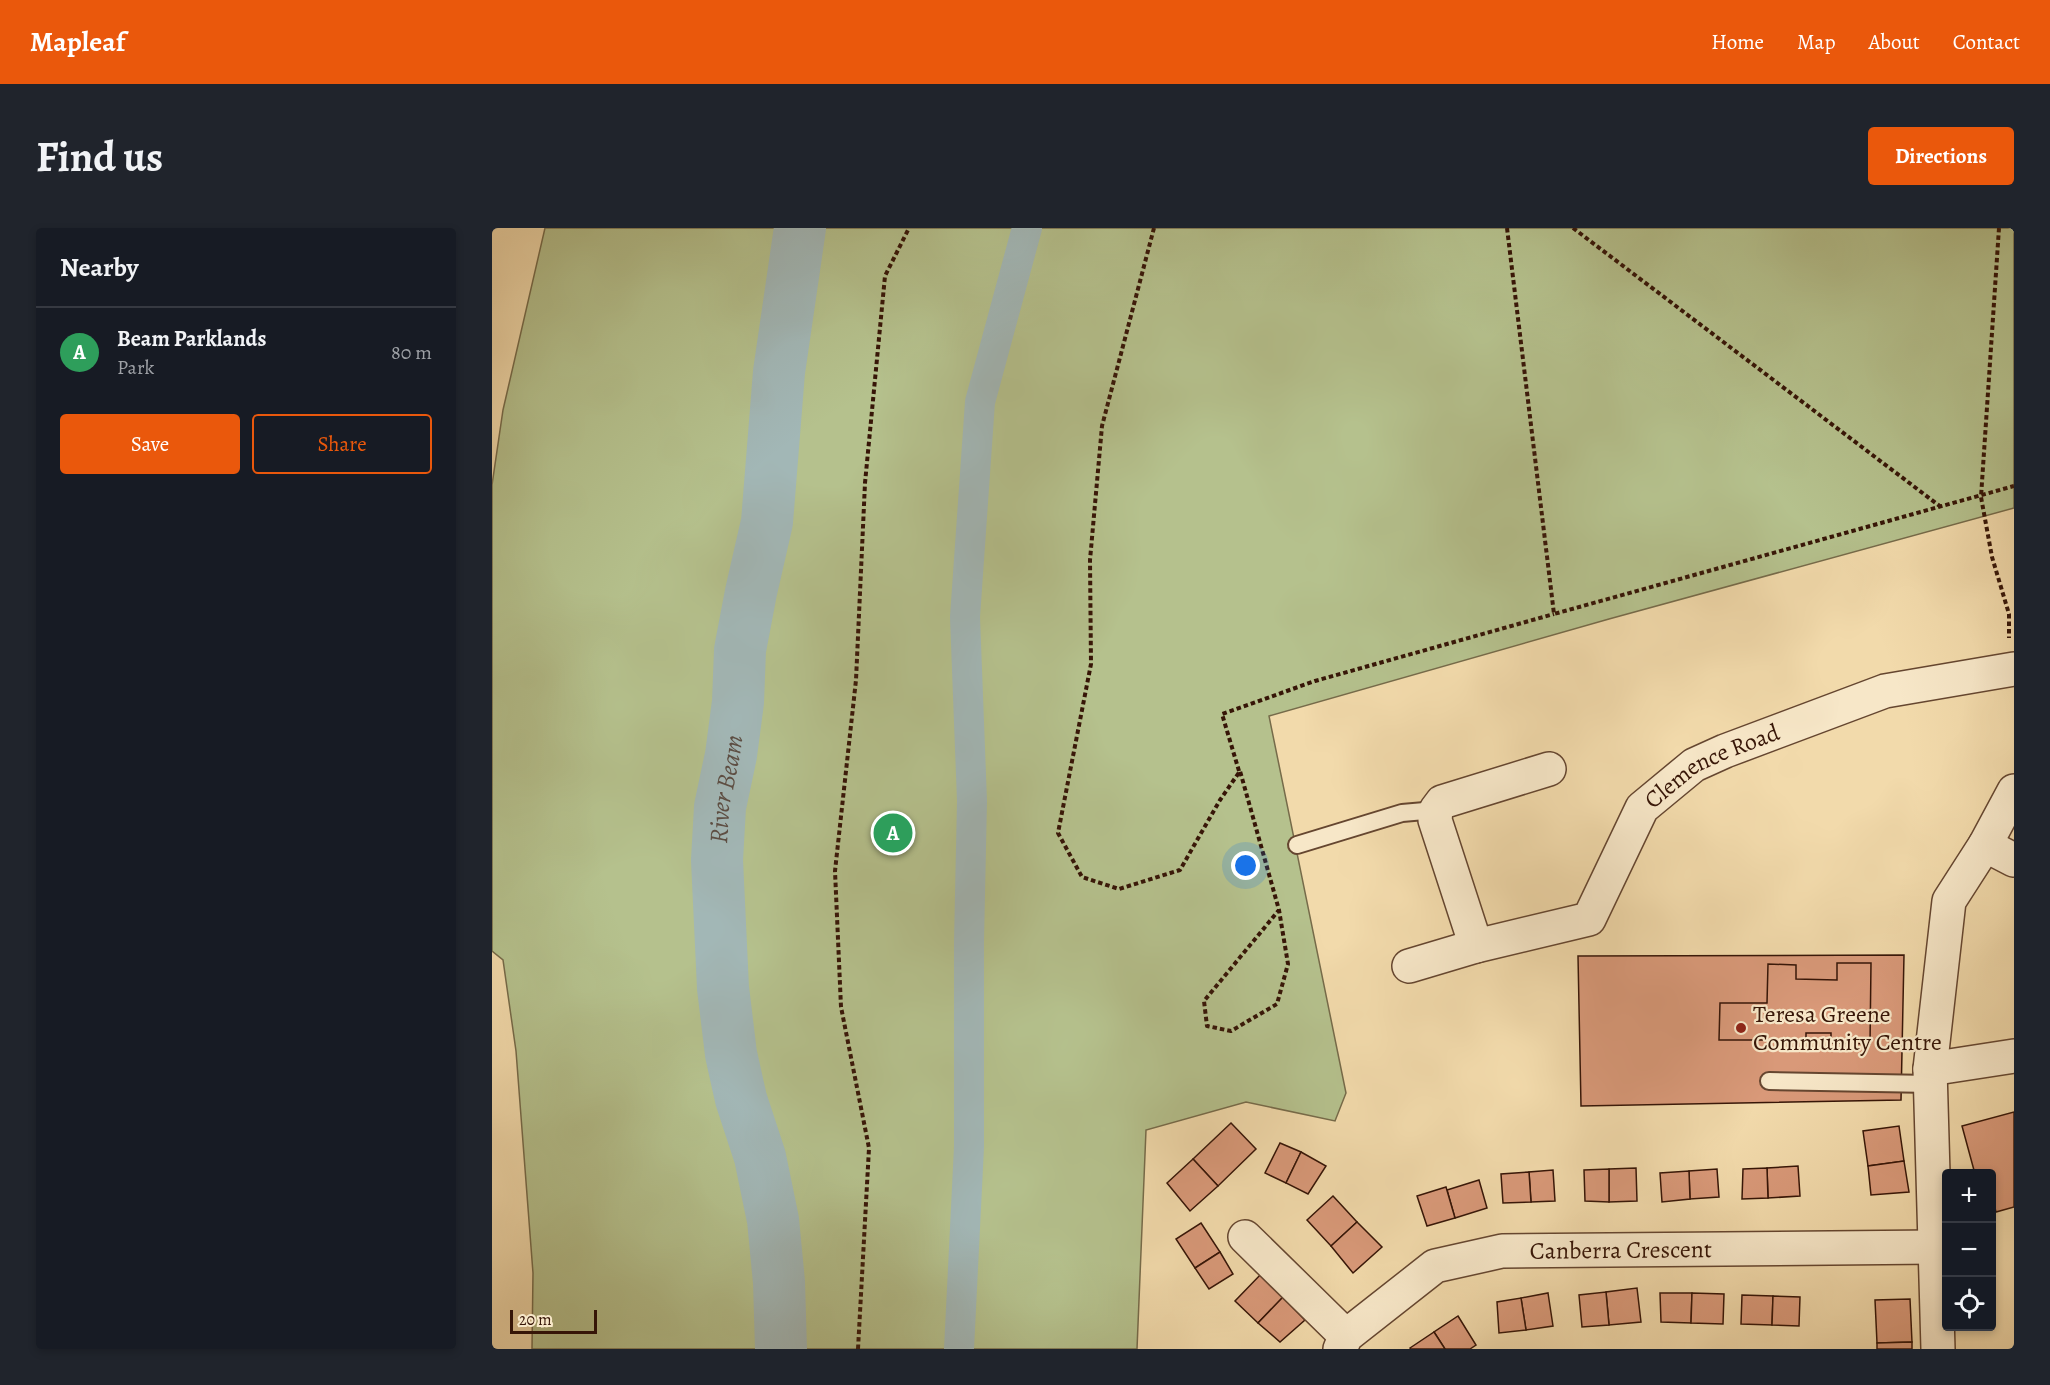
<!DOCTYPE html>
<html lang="en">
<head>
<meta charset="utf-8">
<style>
	body { margin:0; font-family:Alegreya,serif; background:#20242c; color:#f1f3f6 }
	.controls { position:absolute; right:18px; bottom:18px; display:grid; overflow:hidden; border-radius:6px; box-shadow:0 3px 9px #0003 }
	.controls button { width:54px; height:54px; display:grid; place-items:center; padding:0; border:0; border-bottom:2px solid #363941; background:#171b24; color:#f1f3f6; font:30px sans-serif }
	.scale { position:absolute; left:18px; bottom:15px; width:87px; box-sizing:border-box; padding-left:6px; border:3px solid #361507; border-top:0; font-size:16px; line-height:21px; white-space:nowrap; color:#361507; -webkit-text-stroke:4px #f7e7c8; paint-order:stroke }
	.you { position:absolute; left:754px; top:638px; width:21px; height:21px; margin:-15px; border:4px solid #fff; border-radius:50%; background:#1a73e8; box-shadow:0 0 0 9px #1a73e833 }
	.badge { display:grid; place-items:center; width:39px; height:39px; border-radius:50%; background:#ea580c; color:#fff; font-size:20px; font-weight:700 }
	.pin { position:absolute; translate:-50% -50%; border:3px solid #fff; box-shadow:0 2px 6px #0006 }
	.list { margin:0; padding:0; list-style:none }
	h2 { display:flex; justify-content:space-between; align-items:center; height:78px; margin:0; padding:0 24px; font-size:26px }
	h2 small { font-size:20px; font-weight:400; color:#9ea1a6 }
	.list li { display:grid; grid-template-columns:39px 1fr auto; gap:18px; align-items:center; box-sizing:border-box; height:90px; padding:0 24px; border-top:2px solid #363941 }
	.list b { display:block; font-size:22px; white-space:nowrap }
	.list p { margin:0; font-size:20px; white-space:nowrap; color:#9ea1a6 }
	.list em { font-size:20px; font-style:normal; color:#9ea1a6 }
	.actions { display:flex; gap:12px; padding:18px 24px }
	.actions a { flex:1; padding:14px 0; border:2px solid #ea580c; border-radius:6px; text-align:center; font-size:21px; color:#ea580c }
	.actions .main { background:#ea580c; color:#fff }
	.icon { flex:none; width:33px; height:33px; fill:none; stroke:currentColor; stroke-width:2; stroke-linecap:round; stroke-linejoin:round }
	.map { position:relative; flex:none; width:1522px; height:1121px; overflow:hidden; border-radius:6px }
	header { display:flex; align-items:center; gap:36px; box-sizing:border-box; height:84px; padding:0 30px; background:#ea580c; color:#fff }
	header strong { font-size:28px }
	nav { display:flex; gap:33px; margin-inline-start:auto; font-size:21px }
	.intro { display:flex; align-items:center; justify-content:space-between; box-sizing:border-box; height:144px; padding:0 36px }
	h1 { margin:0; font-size:42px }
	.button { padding:15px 27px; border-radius:6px; background:#ea580c; color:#fff; font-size:21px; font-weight:700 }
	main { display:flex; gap:36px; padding:0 36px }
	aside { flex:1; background:#171b24; border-radius:6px; box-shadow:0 3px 9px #0003 }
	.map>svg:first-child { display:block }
</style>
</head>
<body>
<header>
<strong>Mapleaf</strong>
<nav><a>Home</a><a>Map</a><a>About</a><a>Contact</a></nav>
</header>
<div class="intro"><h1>Find us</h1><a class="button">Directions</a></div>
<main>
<aside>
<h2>Nearby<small></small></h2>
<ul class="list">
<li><span class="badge" style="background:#2e9e5b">A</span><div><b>Beam Parklands</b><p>Park</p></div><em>80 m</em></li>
</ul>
<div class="actions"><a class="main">Save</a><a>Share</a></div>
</aside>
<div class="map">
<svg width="1522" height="1121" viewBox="0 0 1522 1121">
	<rect width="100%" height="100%" fill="#f2daab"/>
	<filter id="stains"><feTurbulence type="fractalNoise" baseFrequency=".00333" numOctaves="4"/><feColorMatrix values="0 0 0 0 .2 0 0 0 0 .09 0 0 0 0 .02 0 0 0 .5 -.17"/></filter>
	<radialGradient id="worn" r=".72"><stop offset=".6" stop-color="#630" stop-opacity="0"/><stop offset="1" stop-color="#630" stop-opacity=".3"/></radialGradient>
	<polygon fill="#b5c18d" stroke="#766b4a" stroke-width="1.5" points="53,0 1522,0 1522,280 1117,391 777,488 854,865 843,893 754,874 654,902 645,1121 40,1121 41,1045 24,823 11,732 0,723 0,257 11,182"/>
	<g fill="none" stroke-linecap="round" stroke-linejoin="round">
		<polyline stroke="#a2b7b6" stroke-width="30" points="467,1121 477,919 477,713 480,573 473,389 488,174 535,0"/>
		<path stroke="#a2b7b6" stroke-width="52" id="s1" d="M 289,1121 L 287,1054 L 281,992 L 268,929 L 249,871 L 239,826 L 231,760 L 225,632 L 228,579 L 239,527 L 246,474 L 248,422 L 259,364 L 275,294 L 287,144 L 308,0"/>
	</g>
	<g fill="#d99979" stroke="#361507" stroke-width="1.5">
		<polygon points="1412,727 1409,872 1089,878 1086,728"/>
		<polygon points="1345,735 1379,735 1378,816 1339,815 1339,805 1314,805 1314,812 1227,812 1228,775 1275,775 1276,736 1304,737 1304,751 1345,752"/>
		<polygon points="1522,884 1522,979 1504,984 1500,969 1500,946 1483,946 1470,898"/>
		<polygon points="739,895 764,921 726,958 701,931"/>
		<polygon points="1407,898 1412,933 1376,938 1371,903"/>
		<polygon points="788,915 809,924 794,955 773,945"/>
		<polygon points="809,924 834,938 816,966 794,955"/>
		<polygon points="701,931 726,958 698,983 675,955"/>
		<polygon points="1412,933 1417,964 1379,967 1376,938"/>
		<polygon points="1306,938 1308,968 1276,970 1275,940"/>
		<polygon points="1144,940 1145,973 1117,974 1117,941"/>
		<polygon points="1275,940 1276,970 1250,971 1251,941"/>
		<polygon points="1117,941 1117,974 1093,973 1092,942"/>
		<polygon points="1225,941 1227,969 1198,971 1197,943"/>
		<polygon points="1061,942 1063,973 1039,974 1037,944"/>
		<polygon points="1197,943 1198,971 1170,974 1168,945"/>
		<polygon points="1037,944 1039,974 1011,975 1009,946"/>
		<polygon points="987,952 995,980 963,990 955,962"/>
		<polygon points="954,959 963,990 935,998 925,968"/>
		<polygon points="841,968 865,994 839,1018 815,992"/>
		<polygon points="865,994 890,1019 861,1045 839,1018"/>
		<polygon points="709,995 728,1024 703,1040 684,1011"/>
		<polygon points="728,1024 741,1046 717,1061 703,1040"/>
		<polygon points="770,1045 791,1069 766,1095 743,1073"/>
		<polygon points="1145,1060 1149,1094 1117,1097 1114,1064"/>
		<polygon points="1114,1064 1117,1097 1090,1099 1087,1067"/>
		<polygon points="1056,1065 1061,1098 1034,1102 1029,1070"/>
		<polygon points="1168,1065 1200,1065 1199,1095 1169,1094"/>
		<polygon points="1200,1065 1232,1066 1231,1096 1199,1095"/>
		<polygon points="1250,1067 1281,1068 1280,1097 1249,1096"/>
		<polygon points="1281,1068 1308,1069 1307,1098 1280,1097"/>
		<polygon points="791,1069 813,1092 788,1114 766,1095"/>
		<polygon points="1029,1070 1034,1102 1007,1105 1005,1074"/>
		<polygon points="1418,1071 1420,1114 1385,1115 1383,1072"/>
		<polygon points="966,1088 984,1117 978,1121 953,1121 942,1104"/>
		<polygon points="942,1104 953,1121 919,1121 918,1120"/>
		<polygon points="1420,1114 1420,1121 1385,1121 1385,1115"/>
	</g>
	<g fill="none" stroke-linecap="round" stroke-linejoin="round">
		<g stroke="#654630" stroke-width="20">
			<g id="lane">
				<polyline points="805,617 910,585 944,582"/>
				<polyline points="1277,853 1439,856"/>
			</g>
		</g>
		<g stroke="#654630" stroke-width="36">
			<g id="street">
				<polyline points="1493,617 1522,632"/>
				<polyline points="984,718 943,592 944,582 950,574 1057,541"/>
				<path id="s2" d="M 917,738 L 984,718 L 1097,691 L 1150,580 L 1202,537 L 1233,523 L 1393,463 L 1522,441"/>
				<polyline points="1438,841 1522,828"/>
				<polyline points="753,1009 854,1108"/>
				<path id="s3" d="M 848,1121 L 854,1108 L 943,1038 L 1010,1023 L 1444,1019"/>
				<polyline points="1446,1121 1438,841 1457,673 1493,617 1522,563"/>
			</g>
		</g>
		<g stroke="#361507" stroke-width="4" stroke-dasharray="4.5 3" stroke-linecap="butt">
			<polyline points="662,0 610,198 598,332 599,436 566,605 590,649 627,661 688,642 728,572 748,543 787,682 796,736 785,776 739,803 715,798 712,773 787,682"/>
			<polyline points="1015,0 1062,386 1522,258"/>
			<polyline points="1081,0 1449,279"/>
			<polyline points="1507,0 1489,269 1500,329 1517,386 1517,410"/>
			<polyline points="747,543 730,486 823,453 1062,386"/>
			<polyline points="366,1121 377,920 349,779 343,643 364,452 373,255 393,48 417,0"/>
		</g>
		<use href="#lane" stroke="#f7e7c8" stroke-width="16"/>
		<use href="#street" stroke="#f7e7c8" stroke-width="33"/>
	</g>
	<circle fill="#8f2418" stroke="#f7e7c8" stroke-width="2" cx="1249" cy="800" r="6"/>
	<g text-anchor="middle" stroke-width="4.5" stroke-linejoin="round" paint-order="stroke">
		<g font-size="24" fill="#361507" stroke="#f7e7c8">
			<text dy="8" stroke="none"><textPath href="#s2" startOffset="392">Clemence Road</textPath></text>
			<text dy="8" stroke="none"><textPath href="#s3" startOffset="315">Canberra Crescent</textPath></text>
		</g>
		<g font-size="24" fill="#361507" stroke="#f7e7c8" text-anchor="start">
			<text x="1261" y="794">Teresa Greene<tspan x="1261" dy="28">Community Centre</tspan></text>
		</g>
		<g font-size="26" font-style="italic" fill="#5c4e44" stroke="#f7e7c8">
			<text dy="9" stroke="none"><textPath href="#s1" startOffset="567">River Beam</textPath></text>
		</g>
	</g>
	<rect width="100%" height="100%" filter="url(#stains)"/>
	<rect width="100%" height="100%" fill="url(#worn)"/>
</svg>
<div class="controls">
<button>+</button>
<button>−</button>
<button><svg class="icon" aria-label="locate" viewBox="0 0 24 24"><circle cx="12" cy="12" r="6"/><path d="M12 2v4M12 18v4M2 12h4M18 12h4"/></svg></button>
</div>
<div class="scale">20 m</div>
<div class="you"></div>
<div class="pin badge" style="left:401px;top:605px;background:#2e9e5b">A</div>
</div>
</main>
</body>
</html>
